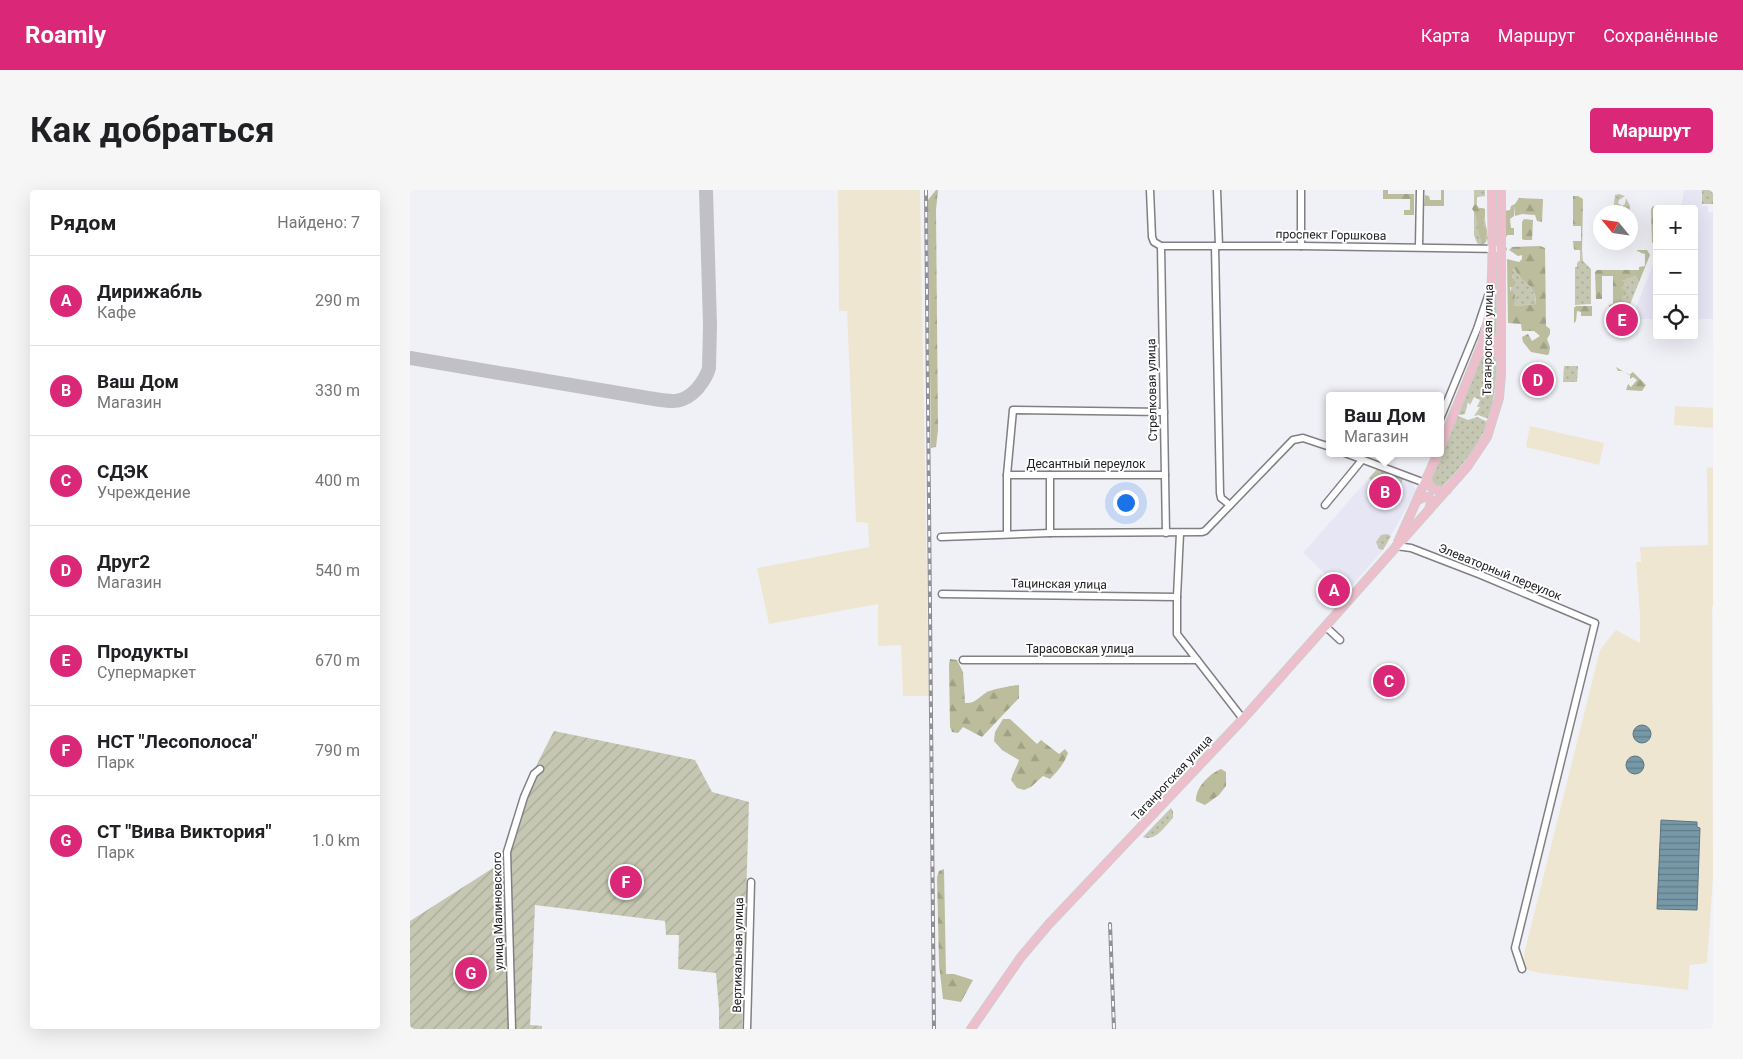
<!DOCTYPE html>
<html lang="ru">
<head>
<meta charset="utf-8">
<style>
	body { margin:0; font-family:Roboto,sans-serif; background:#f6f6f6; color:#202124 }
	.controls { position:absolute; right:15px; top:15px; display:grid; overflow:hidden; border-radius:5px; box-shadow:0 5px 20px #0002 }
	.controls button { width:45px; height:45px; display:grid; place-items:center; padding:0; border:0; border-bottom:1px solid #e0e0e0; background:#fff; color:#202124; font:25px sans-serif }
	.compass { position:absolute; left:1183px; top:15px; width:45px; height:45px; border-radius:50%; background:#fff; box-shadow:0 5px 20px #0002; rotate:299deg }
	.you { position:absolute; left:715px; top:312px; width:18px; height:18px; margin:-12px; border:4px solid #fff; border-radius:50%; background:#1a73e8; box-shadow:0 0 0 8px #1a73e833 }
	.badge { display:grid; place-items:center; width:32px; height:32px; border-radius:50%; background:#db2777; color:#fff; font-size:16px; font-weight:700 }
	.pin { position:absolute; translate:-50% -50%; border:2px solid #fff; box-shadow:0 1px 5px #0006 }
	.popup { position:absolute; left:916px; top:202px; width:118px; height:65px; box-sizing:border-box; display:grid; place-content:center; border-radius:5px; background:#fff; filter:drop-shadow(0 1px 4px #0005); font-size:16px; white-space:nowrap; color:#757577 }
	.popup b { font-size:19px; color:#202124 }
	.popup::after { content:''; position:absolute; left:50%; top:100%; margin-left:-10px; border:10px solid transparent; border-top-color:#fff }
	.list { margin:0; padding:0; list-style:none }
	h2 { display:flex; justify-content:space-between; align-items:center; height:65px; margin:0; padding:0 20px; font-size:21px }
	h2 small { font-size:16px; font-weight:400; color:#757577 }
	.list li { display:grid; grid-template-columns:32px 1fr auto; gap:15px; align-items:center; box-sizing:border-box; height:90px; padding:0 20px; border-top:1px solid #e0e0e0 }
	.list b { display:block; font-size:19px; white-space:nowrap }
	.list p { margin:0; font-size:16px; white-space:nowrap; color:#757577 }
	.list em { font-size:16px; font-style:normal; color:#757577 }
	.icon { flex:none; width:28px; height:28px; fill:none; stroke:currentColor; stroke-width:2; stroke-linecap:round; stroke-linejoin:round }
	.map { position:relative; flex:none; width:1303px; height:839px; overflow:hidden; border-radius:5px }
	header { display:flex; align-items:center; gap:30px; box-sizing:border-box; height:70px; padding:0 25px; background:#db2777; color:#fff }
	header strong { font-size:24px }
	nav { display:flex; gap:28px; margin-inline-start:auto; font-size:18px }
	.intro { display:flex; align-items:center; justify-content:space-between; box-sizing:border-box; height:120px; padding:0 30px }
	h1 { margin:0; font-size:35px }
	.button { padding:12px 22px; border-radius:5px; background:#db2777; color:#fff; font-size:18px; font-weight:700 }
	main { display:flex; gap:30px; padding:0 30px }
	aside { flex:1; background:#fff; border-radius:5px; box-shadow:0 5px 20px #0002 }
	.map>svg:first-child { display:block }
</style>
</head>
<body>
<header>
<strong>Roamly</strong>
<nav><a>Карта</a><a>Маршрут</a><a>Сохранённые</a></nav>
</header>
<div class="intro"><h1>Как добраться</h1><a class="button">Маршрут</a></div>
<main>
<aside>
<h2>Рядом<small>Найдено: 7</small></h2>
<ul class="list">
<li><span class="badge">A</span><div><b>Дирижабль</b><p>Кафе</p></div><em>290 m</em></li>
<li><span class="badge">B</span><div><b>Ваш Дом</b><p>Магазин</p></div><em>330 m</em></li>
<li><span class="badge">C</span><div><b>СДЭК</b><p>Учреждение</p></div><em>400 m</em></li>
<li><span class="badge">D</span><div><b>Друг2</b><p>Магазин</p></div><em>540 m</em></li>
<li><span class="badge">E</span><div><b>Продукты</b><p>Супермаркет</p></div><em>670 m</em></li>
<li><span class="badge">F</span><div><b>НСТ &quot;Лесополоса&quot;</b><p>Парк</p></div><em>790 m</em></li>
<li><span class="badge">G</span><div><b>СТ &quot;Вива Виктория&quot;</b><p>Парк</p></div><em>1.0 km</em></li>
</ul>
</aside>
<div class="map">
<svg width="1303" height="839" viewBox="0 0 1303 839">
	<defs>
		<pattern id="grass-dots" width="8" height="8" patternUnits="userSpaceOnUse" patternTransform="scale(1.25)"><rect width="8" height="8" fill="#c5c7b2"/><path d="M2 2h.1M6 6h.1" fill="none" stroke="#a9ab99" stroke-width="1.8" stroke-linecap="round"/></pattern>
		<pattern id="forest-firs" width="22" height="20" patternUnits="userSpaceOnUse" patternTransform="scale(1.25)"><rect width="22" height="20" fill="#bbbd9d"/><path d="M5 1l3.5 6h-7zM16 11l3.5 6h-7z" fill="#a0a287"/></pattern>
		<pattern id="garden-furrows" width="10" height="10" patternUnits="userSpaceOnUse" patternTransform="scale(1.25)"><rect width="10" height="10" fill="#c5c7b2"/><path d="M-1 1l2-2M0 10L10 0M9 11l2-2" fill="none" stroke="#a9ab99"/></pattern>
		<pattern id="water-rules" width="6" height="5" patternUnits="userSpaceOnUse" patternTransform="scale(1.25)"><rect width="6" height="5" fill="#7698a7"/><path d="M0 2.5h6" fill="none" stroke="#607c88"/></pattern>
	</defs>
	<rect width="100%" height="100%" fill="#f0f0f7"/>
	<g fill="#e7e6f5">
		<polygon points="1274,0 1292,0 1292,16 1298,16 1298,22 1303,23 1303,129 1284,129 1284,19 1271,19"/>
		<polygon points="1247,65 1247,129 1224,129 1225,120"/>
		<polygon points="968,278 1001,292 1005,296 1006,301 972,361 925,415 911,399 920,388 893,363"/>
	</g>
	<g fill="#efe6d1">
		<polygon points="428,0 510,0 519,506 493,506 491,455 468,456 468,414 359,434 347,378 459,357 458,333 446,332 437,121 429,121"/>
		<polygon points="1265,216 1303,218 1303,238 1264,235"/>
		<polygon points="1120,236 1194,253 1189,275 1116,257"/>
		<polygon points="1303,277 1303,417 1302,416 1303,686 1297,773 1280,775 1278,800 1129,783 1118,780 1114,774 1114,764 1190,460 1206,440 1230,453 1230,425 1226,372 1231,372 1230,357 1298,355 1297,278"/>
	</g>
	<g fill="url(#grass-dots)">
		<path d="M 1064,0 L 1075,0 L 1075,6 L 1067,7 L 1067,18 L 1074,18 C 1074,29 1077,38 1078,49 L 1072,56 L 1067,53 L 1064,45 Z"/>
		<rect x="1292" y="0" width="11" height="14"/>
		<polygon points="1209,4 1215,6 1209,10 1208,13 1212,16 1215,14 1216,8 1220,16 1220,22 1203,22 1205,5"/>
		<polygon points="1170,60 1172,60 1173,71 1181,79 1181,114 1165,115 1165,77 1167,77 1167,73 1170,70"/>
		<polygon points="1087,63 1088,63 1088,148 1085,152 1078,146"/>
		<path d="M 1102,79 L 1105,79 C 1109,92 1126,94 1126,114 L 1104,116 L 1100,102 L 1103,90 L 1101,81 Z"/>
		<polygon points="1226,86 1229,92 1215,127 1211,125 1204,116 1211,112 1210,100 1212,91"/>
		<path d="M 1080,160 L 1087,167 C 1087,189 1084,208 1079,229 L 1068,225 L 1064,226 L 1070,217 L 1067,217 L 1070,210 L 1064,207 L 1060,215 L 1058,212 L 1055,224 L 1051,225 L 1047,224 L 1073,162 Z"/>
		<polygon points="1154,176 1168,176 1167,192 1153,192"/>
		<path d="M 1046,225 L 1058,230 L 1067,227 L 1078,232 C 1067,259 1051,277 1031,298 L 1024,298 L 1020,288 Z"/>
		<polygon points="968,278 993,289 987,303 971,290 966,296 959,288"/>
		<polygon points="977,344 981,346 973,360 969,359 966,352 971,345"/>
		<path d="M 761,618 L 763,621 L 763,628 C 755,636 746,652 733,647 Z"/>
	</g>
	<g fill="url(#forest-firs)" fill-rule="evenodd">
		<polygon points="526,0 528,0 526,20 528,240 526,257 521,258 518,10"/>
		<polygon points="973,0 978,0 978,4 1004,4 1004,25 994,25 994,20 1000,20 1000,9 973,9"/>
		<polygon points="1031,0 1034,0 1034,16 1014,16 1015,5 1019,6 1020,10 1031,10"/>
		<polygon points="1163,6 1168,6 1173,9 1172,60 1164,60 1163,51 1171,51 1171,36 1163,36"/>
		<polygon points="1109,8 1133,9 1132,32 1127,31 1125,25 1112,24 1105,26 1105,16 1104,26 1100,29 1101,38 1104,38 1104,45 1097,45 1094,53 1093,37 1096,34 1094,21 1100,20 1101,16 1105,14"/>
		<path d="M 1066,14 L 1069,18 L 1075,19 L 1075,27 L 1072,32 L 1077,40 L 1075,49 L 1076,52 L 1074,54 C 1065,44 1071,29 1062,19 L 1064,15 Z"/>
		<polygon points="1243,16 1258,19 1247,19 1247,51 1242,53 1241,19"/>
		<polygon points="1114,29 1123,30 1122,50 1114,50 1112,49 1112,32"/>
		<path d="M 1130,56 L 1135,58 L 1136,136 L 1140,139 L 1140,144 L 1137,149 L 1140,157 L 1139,164 L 1137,165 L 1121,162 L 1113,152 L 1112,147 L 1118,144 L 1122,151 L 1130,146 L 1124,141 L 1112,141 L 1111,134 L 1098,133 L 1097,69 L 1109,72 L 1112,69 L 1112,65 L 1108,66 L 1099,60 L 1102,57 ZM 1102,79 L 1105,79 C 1110,93 1127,95 1126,114 L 1104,116 L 1105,105 L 1103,102 L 1100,101 L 1100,97 L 1103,97 L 1106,93 L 1102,87 Z"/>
		<polygon points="1227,60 1237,60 1240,65 1229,92 1226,86 1212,91 1214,94 1211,99 1215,100 1216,104 1212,106 1211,112 1204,117 1210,118 1213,124 1211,125 1208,133 1203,135 1199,135 1199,115 1203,114 1203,86 1192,86 1192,109 1186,109 1185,82 1187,80 1229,80 1229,77 1235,76 1235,64 1231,63 1230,62 1227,61"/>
		<polygon points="1166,116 1182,116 1182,126 1171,126 1171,122 1167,121 1166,131 1164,133 1164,118"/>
		<polygon points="1206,177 1219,185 1223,182 1236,195 1232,201 1216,200 1218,194 1221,197 1227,190 1223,187 1220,189 1220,185 1212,181 1208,181"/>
		<path d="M 540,469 L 547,470 L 553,482 L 555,513 C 565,514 569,507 577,502 C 580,500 604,495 609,495 L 609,508 L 572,547 L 553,537 L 548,543 L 542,542 L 540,537 L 539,475 Z"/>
		<path d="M 593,529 L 600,529 L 627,554 L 631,550 L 649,564 L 655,559 L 658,563 C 654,574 648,581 640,589 L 633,586 L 621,597 L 614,600 L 607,598 L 601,590 C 603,582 607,577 609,570 L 592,560 L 584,551 L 585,542 Z"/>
		<path d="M 811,579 L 816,582 L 816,596 L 809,605 L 795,615 L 786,611 C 785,598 799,584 811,579 Z"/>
		<polygon points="534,679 536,784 544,784 563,790 551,812 533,809 529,774 527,687 529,681"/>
	</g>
	<path fill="url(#garden-furrows)" d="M 144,541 L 285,570 L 302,602 L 339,612 L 332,839 L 309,839 L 309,819 L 306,783 L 268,779 L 269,745 L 256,745 L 255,731 L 125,715 L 120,835 L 132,836 L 132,839 L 0,839 L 0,731 L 94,671 C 102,625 122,582 144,541 Z"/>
	<g fill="url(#water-rules)" stroke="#5c747f">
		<circle cx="1232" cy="544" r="9"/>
		<circle cx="1225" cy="575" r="9"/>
		<polygon points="1251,630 1287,632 1287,637 1290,638 1287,720 1247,719"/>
	</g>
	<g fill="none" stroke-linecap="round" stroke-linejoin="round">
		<path stroke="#c0c0c6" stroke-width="14" d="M 0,168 L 238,208 C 259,211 271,216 287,199 C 292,193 297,186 299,178 L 300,135 L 296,0"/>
		<g stroke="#807f86" stroke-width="9">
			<g id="minor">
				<polyline points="740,0 742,47 744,52 751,56 891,56 1092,59"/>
				<polyline points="807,0 809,56"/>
				<polyline points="891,0 891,56"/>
				<polyline points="751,56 756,343"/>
				<polyline points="805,56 810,303 811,308 820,315"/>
				<polyline points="1009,57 1010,0"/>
				<polyline points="1030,229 1067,139 1078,106"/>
				<polyline points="935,263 1015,293"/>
				<polyline points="597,285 755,285"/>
				<polyline points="640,285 640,343"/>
				<polyline points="915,315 952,270"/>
				<polyline points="770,343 767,407 767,444 833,529"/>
				<polyline points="597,344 597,285 603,220 754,222"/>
				<polyline points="531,347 640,343 792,342 795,341 883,250 893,248 920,257"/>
				<polyline points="986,356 1001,358 1071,385 1185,433 1105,758 1112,779"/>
				<polyline points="532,404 767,407"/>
				<polyline points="916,437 930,450"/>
				<polyline points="553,470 787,470"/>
				<polyline points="102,839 97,662 114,607 124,584 130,579"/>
				<polyline points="337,839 341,692"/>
			</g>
		</g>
		<g stroke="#cececf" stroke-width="10">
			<g id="major">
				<polyline points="1076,142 1078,151 1083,153 1087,151 1091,144"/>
				<path d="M 1068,165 C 1077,157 1085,156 1090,167"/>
				<path d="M 1030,258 L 1072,154 C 1086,105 1082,50 1082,0"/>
				<path d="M 1017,289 C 1020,300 1026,302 1037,300"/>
				<polyline points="1008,310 1015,307 1019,307 1021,312 1019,320"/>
				<polyline points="988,352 1028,263"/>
				<polyline points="561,839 611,767 639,734 833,529 1057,277 1077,247 1089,208 1091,185 1091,0"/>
			</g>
		</g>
		<use href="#minor" stroke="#fff" stroke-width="6"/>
		<use href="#major" stroke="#edbecb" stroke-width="8"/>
		<g stroke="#8f8f95" stroke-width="4">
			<g id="rail">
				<polyline points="516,0 524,839"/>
				<polyline points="700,734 704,839"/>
			</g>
		</g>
		<use href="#rail" stroke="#fefefe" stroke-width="2" stroke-dasharray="5.5" stroke-linecap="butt"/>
	</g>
	<g text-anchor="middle" stroke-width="4" stroke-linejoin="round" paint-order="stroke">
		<g font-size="12" fill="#202023" stroke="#fefefe">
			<text transform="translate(921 45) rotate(1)" y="4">проспект Горшкова</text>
			<text transform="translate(1078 150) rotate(-89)" y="4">Таганрогская улица</text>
			<text transform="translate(742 200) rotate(-91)" y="4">Стрелковая улица</text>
			<text x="676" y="278">Десантный переулок</text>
			<text transform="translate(1090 382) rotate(22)" y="4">Элеваторный переулок</text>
			<text transform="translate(649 394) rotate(1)" y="4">Тацинская улица</text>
			<text x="670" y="463">Тарасовская улица</text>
			<text transform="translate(762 588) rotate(-47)" y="4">Таганрогская улица</text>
			<text transform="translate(88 721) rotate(-91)" y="4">улица Малиновского</text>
			<text transform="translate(328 765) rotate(-89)" y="4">Вертикальная улица</text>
		</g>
	</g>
</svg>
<div class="controls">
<button>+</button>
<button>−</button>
<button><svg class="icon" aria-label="locate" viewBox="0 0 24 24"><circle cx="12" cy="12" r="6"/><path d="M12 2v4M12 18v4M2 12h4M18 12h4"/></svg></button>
</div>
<svg class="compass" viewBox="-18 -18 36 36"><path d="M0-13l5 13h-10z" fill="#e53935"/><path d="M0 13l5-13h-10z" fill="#757577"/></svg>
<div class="you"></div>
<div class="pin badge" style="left:924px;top:400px">A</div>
<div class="pin badge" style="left:975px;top:302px">B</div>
<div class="popup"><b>Ваш Дом</b>Магазин</div>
<div class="pin badge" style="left:979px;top:491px">C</div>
<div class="pin badge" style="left:1128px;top:190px">D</div>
<div class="pin badge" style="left:1212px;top:130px">E</div>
<div class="pin badge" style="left:216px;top:692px">F</div>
<div class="pin badge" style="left:61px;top:783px">G</div>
</div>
</main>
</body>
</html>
